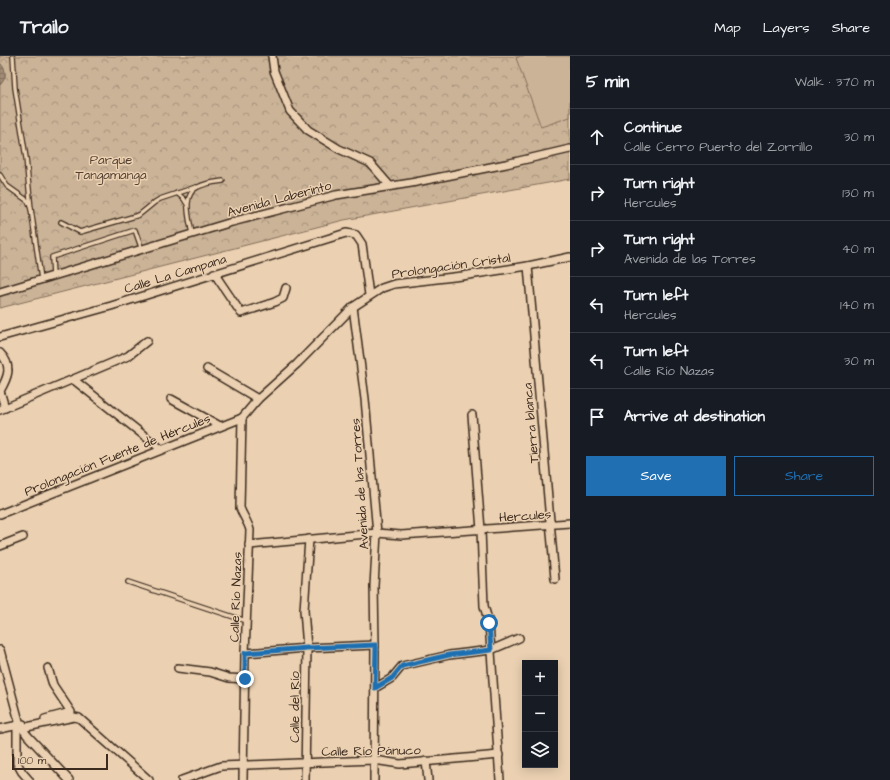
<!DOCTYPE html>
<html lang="en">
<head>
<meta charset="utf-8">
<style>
	body { margin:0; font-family:"Architects Daughter",sans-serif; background:#242831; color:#f1f3f6 }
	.controls { position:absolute; right:12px; bottom:12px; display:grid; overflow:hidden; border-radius:0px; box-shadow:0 2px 10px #0003 }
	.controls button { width:36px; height:36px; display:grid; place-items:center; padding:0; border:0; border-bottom:1px solid #363941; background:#171b24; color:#f1f3f6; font:20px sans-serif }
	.scale { position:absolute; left:12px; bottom:10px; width:96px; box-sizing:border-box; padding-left:4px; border:2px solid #3b2a1e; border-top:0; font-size:11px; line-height:14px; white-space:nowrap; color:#3b2a1e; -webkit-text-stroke:3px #ebd1b2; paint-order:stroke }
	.stop { position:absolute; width:12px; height:12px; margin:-9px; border:3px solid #1f6fb2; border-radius:50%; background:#fff }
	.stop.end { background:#1f6fb2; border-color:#fff; box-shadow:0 1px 4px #0008 }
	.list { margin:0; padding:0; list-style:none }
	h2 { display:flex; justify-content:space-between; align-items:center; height:52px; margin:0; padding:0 16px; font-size:17px }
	h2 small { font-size:13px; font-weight:400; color:#9ea1a6 }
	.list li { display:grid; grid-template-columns:26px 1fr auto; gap:12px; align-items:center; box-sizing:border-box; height:56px; padding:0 16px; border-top:1px solid #363941 }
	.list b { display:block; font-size:15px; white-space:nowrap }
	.list p { margin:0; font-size:13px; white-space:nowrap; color:#9ea1a6 }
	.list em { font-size:13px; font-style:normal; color:#9ea1a6 }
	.actions { display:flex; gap:8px; padding:12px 16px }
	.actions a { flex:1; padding:9px 0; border:1px solid #1f6fb2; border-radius:0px; text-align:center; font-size:14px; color:#1f6fb2 }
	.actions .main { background:#1f6fb2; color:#fff }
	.icon { flex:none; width:22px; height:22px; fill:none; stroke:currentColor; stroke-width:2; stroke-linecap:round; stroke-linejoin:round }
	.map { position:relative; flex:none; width:570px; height:724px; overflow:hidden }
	header { display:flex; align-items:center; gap:24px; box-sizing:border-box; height:56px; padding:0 20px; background:#171b24; border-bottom:1px solid #363941 }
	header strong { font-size:19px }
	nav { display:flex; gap:22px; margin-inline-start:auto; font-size:14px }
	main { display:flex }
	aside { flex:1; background:#171b24 }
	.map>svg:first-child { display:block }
</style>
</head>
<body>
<header>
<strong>Trailo</strong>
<nav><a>Map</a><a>Layers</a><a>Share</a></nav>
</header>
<main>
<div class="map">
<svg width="570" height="724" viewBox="0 0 570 724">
	<defs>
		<pattern id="park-crowns" width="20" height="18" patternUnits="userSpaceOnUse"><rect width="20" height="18" fill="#cbb397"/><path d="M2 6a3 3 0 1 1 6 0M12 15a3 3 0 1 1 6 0" fill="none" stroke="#a6927b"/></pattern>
		<pattern id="water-rules" width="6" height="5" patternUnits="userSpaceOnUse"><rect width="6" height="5" fill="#a18b74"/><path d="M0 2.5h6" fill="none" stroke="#84725f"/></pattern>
	</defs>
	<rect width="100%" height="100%" fill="#ebd1b2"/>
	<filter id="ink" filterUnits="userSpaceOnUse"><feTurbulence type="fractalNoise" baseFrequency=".025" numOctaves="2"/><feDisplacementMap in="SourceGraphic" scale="8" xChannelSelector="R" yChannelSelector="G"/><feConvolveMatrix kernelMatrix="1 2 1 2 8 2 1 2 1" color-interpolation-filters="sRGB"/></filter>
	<g filter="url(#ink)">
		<polygon fill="url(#park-crowns)" stroke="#836e5a" points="0,0 570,0 570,123 344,164 0,252"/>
		<polygon fill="#cbb397" stroke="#836e5a" points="521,0 570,0 570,61 541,71 516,2"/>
		<path fill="url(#water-rules)" stroke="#786452" d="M 0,7 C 7,14 7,22 0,29 Z"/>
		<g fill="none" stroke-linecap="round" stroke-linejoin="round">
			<g stroke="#3b2a1e" stroke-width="6">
				<g id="service">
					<polyline points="13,0 15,32 26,102 31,153"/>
					<polyline points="0,119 7,130 28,145 31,153 41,223"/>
					<polyline points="177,137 184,143 187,148"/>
					<polyline points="61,166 80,176 139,159 155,146 160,143 196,131"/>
					<path d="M 192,178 C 190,165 181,138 198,131 C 205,127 215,126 223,125"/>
					<polyline points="53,220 52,201 135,174 142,194"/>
					<polyline points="128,526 246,565"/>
				</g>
			</g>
			<g stroke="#3b2a1e" stroke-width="10">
				<g id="minor">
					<polyline points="272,0 274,15 290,55 308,74 339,93 370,107 390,130"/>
					<polyline points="528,210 555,523"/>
					<polyline points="214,217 241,257 275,246 283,242 286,232"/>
					<polyline points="0,236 232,166 336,139 411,127 506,108 570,93"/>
					<polyline points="353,251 365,343 377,477 374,530 375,589 374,724"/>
					<polyline points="0,281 111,250 346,177 356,179 362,188 369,239"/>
					<path d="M 0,297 C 13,310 8,321 0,335 L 5,352"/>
					<polyline points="207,313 258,343"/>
					<polyline points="74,324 161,393"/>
					<polyline points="171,343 220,370"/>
					<polyline points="0,354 128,300 147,285"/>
					<polyline points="472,359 481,474 484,550 489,567 500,724"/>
					<path d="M 242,362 L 240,452 C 243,460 248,466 250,474 L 245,597 L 243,724"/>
					<polyline points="0,458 242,362 258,343 297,308 353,251 382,232 394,228 462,220 528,210 570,201"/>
					<polyline points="249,489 377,477 401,479 570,467"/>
					<polyline points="0,490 23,481"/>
					<polyline points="0,594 20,669 27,679 69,724"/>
					<polyline points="245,597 307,592 375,589"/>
					<polyline points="178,612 210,616 229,622 245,623"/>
					<polyline points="375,632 392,622 402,610 449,599 491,594 519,582"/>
					<polyline points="45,663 71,656 53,629 48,612"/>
					<polyline points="17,670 17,707 22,716 29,724"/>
					<polyline points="22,672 74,661 79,662 149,724"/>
					<polyline points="0,673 23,668"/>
					<polyline points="426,705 428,724"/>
					<polyline points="182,724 221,710 374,704 400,708 499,699"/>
					<polyline points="305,724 307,592 304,554 309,483"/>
				</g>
			</g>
			<use href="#service" stroke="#ebd1b2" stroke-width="3.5"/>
			<use href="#minor" stroke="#ebd1b2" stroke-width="7"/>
		</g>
	</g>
	<g fill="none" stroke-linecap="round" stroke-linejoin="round" filter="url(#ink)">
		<polyline stroke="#1f6fb2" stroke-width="5" points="245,623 245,597 307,592 376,589 375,632 392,622 402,610 449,599 491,594 489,567"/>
	</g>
	<g text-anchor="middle" stroke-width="3" stroke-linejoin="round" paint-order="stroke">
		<g font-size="13" fill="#513f30" stroke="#ebd1b2">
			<text x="111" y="108">Parque<tspan x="111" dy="15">Tangamanga</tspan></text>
		</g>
		<g font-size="13" fill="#3b2a1e" stroke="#ebd1b2">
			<text transform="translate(279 142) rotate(-15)" y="5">Avenida Laberinto</text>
			<text transform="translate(451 209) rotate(-8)" y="5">Prolongación Cristal</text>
			<text transform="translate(175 217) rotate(-17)" y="5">Calle La Campana</text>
			<text transform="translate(530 367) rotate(-95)" y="5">Tierra blanca</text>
			<text transform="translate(117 398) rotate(-22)" y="5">Prolongación Fuente de Hércules</text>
			<text transform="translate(359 428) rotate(-94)" y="5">Avenida de las Torres</text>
			<text transform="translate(525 459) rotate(-4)" y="5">Hercules</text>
			<text transform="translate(235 541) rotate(-88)" y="5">Calle Río Nazas</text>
			<text transform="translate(294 651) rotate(-90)" y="5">Calle del Río</text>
			<text transform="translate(371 694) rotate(-1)" y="5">Calle Río Pánuco</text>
		</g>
	</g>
</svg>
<div class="controls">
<button>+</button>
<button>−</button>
<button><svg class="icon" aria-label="layers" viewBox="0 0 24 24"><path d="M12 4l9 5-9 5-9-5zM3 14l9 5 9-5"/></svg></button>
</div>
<div class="scale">100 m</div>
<div class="stop" style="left:489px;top:567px"></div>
<div class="stop end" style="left:245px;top:623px"></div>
</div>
<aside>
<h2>5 min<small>Walk · 370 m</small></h2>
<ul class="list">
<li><svg class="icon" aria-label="ahead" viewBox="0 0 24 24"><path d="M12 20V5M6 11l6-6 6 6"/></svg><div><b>Continue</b><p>Calle Cerro Puerto del Zorrillo</p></div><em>30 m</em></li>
<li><svg class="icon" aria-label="right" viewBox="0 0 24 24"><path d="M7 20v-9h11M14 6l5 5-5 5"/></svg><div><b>Turn right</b><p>Hercules</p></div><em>130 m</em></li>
<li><svg class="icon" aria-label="right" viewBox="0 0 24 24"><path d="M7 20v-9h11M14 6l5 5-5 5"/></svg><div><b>Turn right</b><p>Avenida de las Torres</p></div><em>40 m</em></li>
<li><svg class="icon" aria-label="left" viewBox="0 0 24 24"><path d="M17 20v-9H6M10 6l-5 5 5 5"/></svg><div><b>Turn left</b><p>Hercules</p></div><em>140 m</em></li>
<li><svg class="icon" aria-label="left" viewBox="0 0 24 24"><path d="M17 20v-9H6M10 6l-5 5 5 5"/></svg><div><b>Turn left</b><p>Calle Río Nazas</p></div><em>30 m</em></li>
<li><svg class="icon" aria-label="arrive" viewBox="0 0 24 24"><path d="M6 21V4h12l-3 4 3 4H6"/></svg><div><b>Arrive at destination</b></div></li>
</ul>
<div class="actions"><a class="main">Save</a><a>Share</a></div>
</aside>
</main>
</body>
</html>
